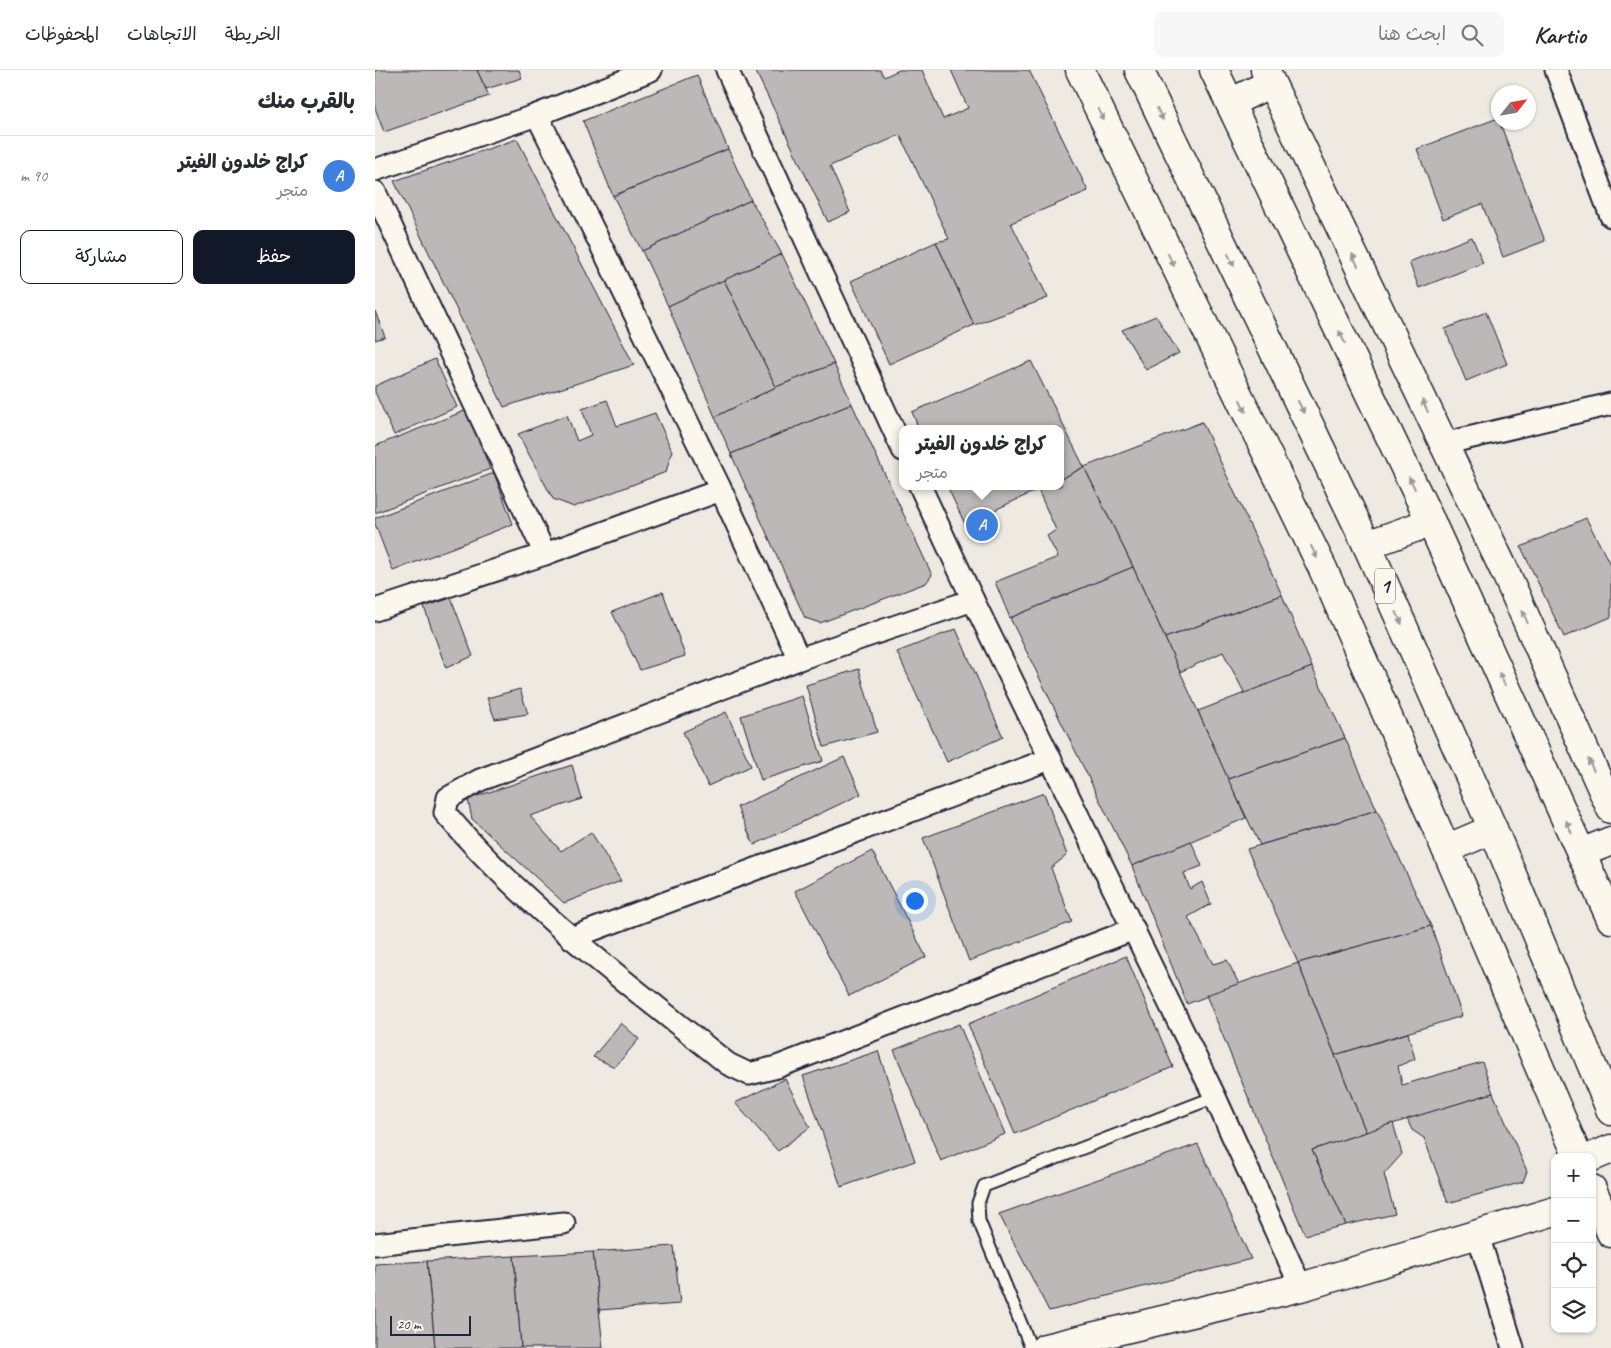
<!DOCTYPE html>
<html lang="ar">
<head>
<meta charset="utf-8">
<style>
	body { margin:0; font-family:Caveat,"Playpen Sans Arabic",sans-serif; background:#f7f7f7; color:#2b2b33; direction:rtl }
	.controls { position:absolute; right:15px; bottom:15px; display:grid; overflow:hidden; border-radius:10px; box-shadow:0 1px 4px #0004 }
	.controls button { width:45px; height:45px; display:grid; place-items:center; padding:0; border:0; border-bottom:1px solid #e1e1e2; background:#fff; color:#2b2b33; font:25px sans-serif }
	.compass { position:absolute; left:1116px; top:15px; width:45px; height:45px; border-radius:50%; background:#fff; box-shadow:0 1px 4px #0004; rotate:59deg }
	.scale { position:absolute; left:15px; bottom:12px; width:81px; box-sizing:border-box; padding-left:5px; border:2px solid #22223b; border-top:0; font-size:14px; line-height:18px; white-space:nowrap; color:#22223b; -webkit-text-stroke:4px #fbf7ec; paint-order:stroke }
	.you { position:absolute; left:539px; top:830px; width:18px; height:18px; margin:-12px; border:4px solid #fff; border-radius:50%; background:#1a73e8; box-shadow:0 0 0 8px #1a73e833 }
	.badge { display:grid; place-items:center; width:32px; height:32px; border-radius:50%; background:#111827; color:#fff; font-size:16px; font-weight:700 }
	.pin { position:absolute; translate:-50% -50%; border:2px solid #fff; box-shadow:0 1px 5px #0006 }
	.popup { position:absolute; left:524px; top:355px; width:165px; height:65px; box-sizing:border-box; display:grid; place-content:center; border-radius:10px; background:#fff; filter:drop-shadow(0 1px 4px #0005); font-size:16px; white-space:nowrap; color:#7c7c81 }
	.popup b { font-size:19px; color:#2b2b33 }
	.popup::after { content:''; position:absolute; left:50%; top:100%; margin-left:-10px; border:10px solid transparent; border-top-color:#fff }
	.list { margin:0; padding:0; list-style:none }
	h2 { display:flex; justify-content:space-between; align-items:center; height:65px; margin:0; padding:0 20px; font-size:21px }
	h2 small { font-size:16px; font-weight:400; color:#7c7c81 }
	.list li { display:grid; grid-template-columns:32px 1fr auto; gap:15px; align-items:center; box-sizing:border-box; height:80px; padding:0 20px; border-top:1px solid #e1e1e2 }
	.list b { display:block; font-size:19px; white-space:nowrap }
	.list p { margin:0; font-size:16px; white-space:nowrap; color:#7c7c81 }
	.list em { font-size:16px; font-style:normal; color:#7c7c81 }
	.actions { display:flex; gap:10px; padding:15px 20px }
	.actions a { flex:1; padding:11px 0; border:1px solid #111827; border-radius:10px; text-align:center; font-size:18px; color:#111827 }
	.actions .main { background:#111827; color:#fff }
	.icon { flex:none; width:28px; height:28px; fill:none; stroke:currentColor; stroke-width:2; stroke-linecap:round; stroke-linejoin:round }
	.map { position:relative; flex:none; width:1236px; height:1278px; overflow:hidden; direction:ltr }
	header { display:flex; align-items:center; gap:30px; box-sizing:border-box; height:70px; padding:0 25px; background:#fff; border-bottom:1px solid #e1e1e2 }
	header strong { font-size:24px }
	nav { display:flex; gap:28px; margin-inline-start:auto; font-size:18px }
	.search { width:350px; height:45px; background:#f7f7f7; display:flex; align-items:center; gap:12px; box-sizing:border-box; padding:0 18px; border-radius:10px; color:#7c7c81; font-size:19px }
	main { display:flex }
	aside { flex:1; background:#fff }
	.map>svg:first-child { display:block }
</style>
</head>
<body>
<header>
<strong>Kartio</strong>
<div class="search"><svg class="icon" aria-label="search" viewBox="0 0 24 24"><circle cx="10" cy="10" r="6"/><path d="M15 15l6 6"/></svg>ابحث هنا</div>
<nav><a>الخريطة</a><a>الاتجاهات</a><a>المحفوظات</a></nav>
</header>
<main>
<div class="map">
<svg width="1236" height="1278" viewBox="0 0 1236 1278">
	<rect width="100%" height="100%" fill="#eeeae2"/>
	<filter id="ink" filterUnits="userSpaceOnUse"><feTurbulence type="fractalNoise" baseFrequency=".02" numOctaves="2"/><feDisplacementMap in="SourceGraphic" scale="10" xChannelSelector="R" yChannelSelector="G"/><feConvolveMatrix kernelMatrix="1 2 1 2 8 2 1 2 1" color-interpolation-filters="sRGB"/></filter>
	<g filter="url(#ink)">
		<g fill="#bcb8b8" stroke="#22223b">
			<polygon points="0,0 102,0 114,26 9,62 0,38"/>
			<polygon points="102,0 144,0 147,8 111,19"/>
			<polygon points="380,0 505,0 509,7 524,0 547,0 568,49 593,38 576,0 654,0 713,121 636,153 673,228 599,255 561,172 574,169 525,65 455,96 475,142 453,152"/>
			<polygon points="322,5 353,79 238,126 208,51"/>
			<polygon points="1123,48 1170,171 1128,187 1107,134 1068,149 1042,79"/>
			<polygon points="142,69 259,295 129,337 19,111"/>
			<polygon points="353,79 376,130 267,181 238,126"/>
			<polygon points="376,130 407,184 293,236 267,181"/>
			<polygon points="1097,167 1108,193 1044,218 1034,192"/>
			<polygon points="561,172 599,255 514,294 476,211"/>
			<polygon points="407,184 459,294 401,317 349,210"/>
			<polygon points="349,210 401,317 340,347 293,236"/>
			<polygon points="0,241 10,267 0,270"/>
			<polygon points="1111,242 1132,294 1091,311 1070,259"/>
			<polygon points="781,246 804,283 771,300 747,260"/>
			<polygon points="60,289 82,337 19,365 0,322 0,316"/>
			<polygon points="656,291 709,397 686,409 686,359 544,359 537,342"/>
			<polygon points="459,294 477,334 356,384 340,347 401,317"/>
			<polygon points="232,330 242,356 280,343 297,381 291,402 199,437 178,429 143,364 192,345 202,371 216,365 207,339"/>
			<polygon points="477,334 557,505 551,513 445,553 430,548 356,384"/>
			<polygon points="92,340 115,399 0,443 0,376"/>
			<polygon points="827,352 907,525 790,568 758,497 709,397"/>
			<polygon points="709,397 758,497 635,548 620,512 683,487 672,466 681,460 663,420 671,416 686,416 686,409"/>
			<polygon points="119,403 138,454 18,501 0,454 0,448"/>
			<polygon points="572,416 671,416 590,454"/>
			<polygon points="1211,448 1236,496 1236,547 1189,567 1146,477"/>
			<polygon points="758,497 871,748 757,796 635,548"/>
			<polygon points="288,522 310,586 265,600 237,542"/>
			<polygon points="907,525 937,597 870,624 848,582 805,602 790,568"/>
			<polygon points="76,528 98,586 71,598 49,537"/>
			<polygon points="581,559 628,667 572,692 522,582"/>
			<polygon points="937,597 970,668 853,709 823,641"/>
			<polygon points="484,599 502,662 449,677 431,615"/>
			<polygon points="145,619 153,644 120,649 112,628"/>
			<polygon points="427,626 448,691 386,710 366,646"/>
			<polygon points="351,642 376,696 333,716 308,662"/>
			<polygon points="970,668 1002,740 885,775 853,709"/>
			<polygon points="469,687 486,724 379,775 362,737"/>
			<polygon points="197,695 207,729 155,746 186,781 216,762 246,811 189,833 97,749 93,729"/>
			<polygon points="669,723 692,785 676,798 697,852 594,891 548,768"/>
			<polygon points="1002,740 1056,856 923,893 872,779"/>
			<polygon points="816,771 827,796 809,803 815,819 827,812 836,834 813,847 838,894 852,890 864,914 812,934 757,796"/>
			<polygon points="497,781 551,887 474,926 420,821"/>
			<polygon points="1056,856 1087,946 960,985 923,893"/>
			<polygon points="751,886 798,997 640,1064 593,954"/>
			<polygon points="923,893 991,1062 937,1080 971,1155 930,1165 831,925"/>
			<polygon points="246,953 264,969 240,997 218,987"/>
			<polygon points="584,954 630,1064 566,1091 519,980"/>
			<polygon points="1033,963 1040,989 1023,996 1027,1015 1107,992 1118,1023 991,1062 960,985"/>
			<polygon points="503,981 540,1091 466,1117 428,1006"/>
			<polygon points="410,1009 435,1057 403,1081 360,1033"/>
			<polygon points="1118,1023 1152,1101 1148,1112 1073,1133 1049,1068 1037,1060 1032,1049"/>
			<polygon points="1018,1053 1027,1084 1009,1104 1020,1144 971,1155 937,1080"/>
			<polygon points="823,1074 876,1189 674,1241 624,1144"/>
			<polygon points="299,1176 305,1234 224,1240 218,1182"/>
			<polygon points="218,1182 228,1278 146,1278 139,1186"/>
			<polygon points="139,1186 146,1278 60,1278 52,1191"/>
			<polygon points="52,1191 60,1278 0,1278 0,1194"/>
		</g>
		<g fill="none" stroke-linecap="round" stroke-linejoin="round">
			<g stroke="#22223b" stroke-width="15">
				<polyline id="lane" points="656,1278 604,1151 603,1133 609,1116 840,1027"/>
			</g>
			<g stroke="#22223b" stroke-width="25">
				<g id="street">
					<polyline points="352,0 528,380"/>
					<polyline points="1181,0 1236,146"/>
					<polyline points="162,45 346,420 424,589"/>
					<polyline points="0,100 162,45 276,0"/>
					<polyline points="0,122 170,484"/>
					<polyline points="1068,374 1236,334"/>
					<polyline points="545,416 598,530 840,1027 926,1217"/>
					<path d="M 598,530 L 424,589 L 105,710 L 73,728 L 70,743 C 151,839 255,915 353,994 L 374,1004 L 402,997 L 759,859"/>
					<polyline points="0,540 170,484 346,420"/>
					<polyline points="196,868 675,689"/>
					<polyline points="1103,1165 1138,1278"/>
					<polyline points="0,1174 189,1153"/>
				</g>
			</g>
			<g stroke="#22223b" stroke-width="31">
				<g id="secondary">
					<polyline points="705,0 948,499 1071,779 1203,1087"/>
					<polyline points="890,0 1132,506 1236,739"/>
					<polyline points="1217,1119 1236,1163"/>
				</g>
			</g>
			<g stroke="#22223b" stroke-width="31">
				<g id="primary">
					<polyline points="1217,1129 1221,1128"/>
					<polyline points="670,1278 926,1217 1180,1141"/>
				</g>
			</g>
			<g stroke="#22223b" stroke-width="31">
				<g id="highway">
					<polyline points="764,0 992,475 1118,759 1236,1041"/>
					<polyline points="839,0 1056,452 1236,849"/>
					<polyline points="855,33 896,13"/>
					<polyline points="992,475 1056,452"/>
					<polyline points="1071,779 1118,759"/>
					<polyline points="1206,783 1236,771"/>
					<polyline points="1217,1087 1236,1079"/>
				</g>
			</g>
			<use href="#lane" stroke="#fbf7ec" stroke-width="11"/>
			<use href="#street" stroke="#fbf7ec" stroke-width="21"/>
			<use href="#secondary" stroke="#fbf7ec" stroke-width="28"/>
			<use href="#primary" stroke="#fbf7ec" stroke-width="28"/>
			<use href="#highway" stroke="#fbf7ec" stroke-width="28"/>
		</g>
		<defs><path id="oneway-solid" d="M-6-.8H1V-3.2L6.5 0L1 3.2V.8H-6Z" transform="scale(1.25)"/></defs>
		<g fill="#99979c">
			<use href="#oneway-solid" transform="translate(726 44) rotate(64)"/>
			<use href="#oneway-solid" transform="translate(785 44) rotate(64)"/>
			<use href="#oneway-solid" transform="translate(796 190) rotate(64)"/>
			<use href="#oneway-solid" transform="translate(856 190) rotate(64)"/>
			<use href="#oneway-solid" transform="translate(980 190) rotate(-116)"/>
			<use href="#oneway-solid" transform="translate(967 267) rotate(-116)"/>
			<use href="#oneway-solid" transform="translate(868 336) rotate(64)"/>
			<use href="#oneway-solid" transform="translate(1050 336) rotate(-116)"/>
			<use href="#oneway-solid" transform="translate(926 337) rotate(64)"/>
			<use href="#oneway-solid" transform="translate(1037 413) rotate(-116)"/>
			<use href="#oneway-solid" transform="translate(939 482) rotate(64)"/>
			<use href="#oneway-solid" transform="translate(1150 547) rotate(-114)"/>
			<use href="#oneway-solid" transform="translate(1024 548) rotate(66)"/>
			<use href="#oneway-solid" transform="translate(1127 609) rotate(-114)"/>
			<use href="#oneway-solid" transform="translate(1216 695) rotate(-114)"/>
			<use href="#oneway-solid" transform="translate(1194 757) rotate(-114)"/>
		</g>
	</g>
	<g text-anchor="middle" stroke-width="5" stroke-linejoin="round" paint-order="stroke">
		<rect fill="#fbf7ec" stroke="#636270" stroke-width="1" x="1000" y="498.5" width="20" height="35" rx="4"/>
		<g font-size="20" font-weight="bold" fill="#22223b">
			<text x="1010" y="523">1</text>
		</g>
	</g>
</svg>
<div class="controls">
<button>+</button>
<button>−</button>
<button><svg class="icon" aria-label="locate" viewBox="0 0 24 24"><circle cx="12" cy="12" r="6"/><path d="M12 2v4M12 18v4M2 12h4M18 12h4"/></svg></button>
<button><svg class="icon" aria-label="layers" viewBox="0 0 24 24"><path d="M12 4l9 5-9 5-9-5zM3 14l9 5 9-5"/></svg></button>
</div>
<svg class="compass" viewBox="-18 -18 36 36"><path d="M0-13l5 13h-10z" fill="#e53935"/><path d="M0 13l5-13h-10z" fill="#7c7c81"/></svg>
<div class="scale">20 m</div>
<div class="you"></div>
<div class="pin badge" style="left:607px;top:455px;background:#3f7fe0">A</div>
<div class="popup"><b>كراج خلدون الفيتر</b>متجر</div>
</div>
<aside>
<h2>بالقرب منك<small></small></h2>
<ul class="list">
<li><span class="badge" style="background:#3f7fe0">A</span><div><b>كراج خلدون الفيتر</b><p>متجر</p></div><em>90 m</em></li>
</ul>
<div class="actions"><a class="main">حفظ</a><a>مشاركة</a></div>
</aside>
</main>
</body>
</html>
